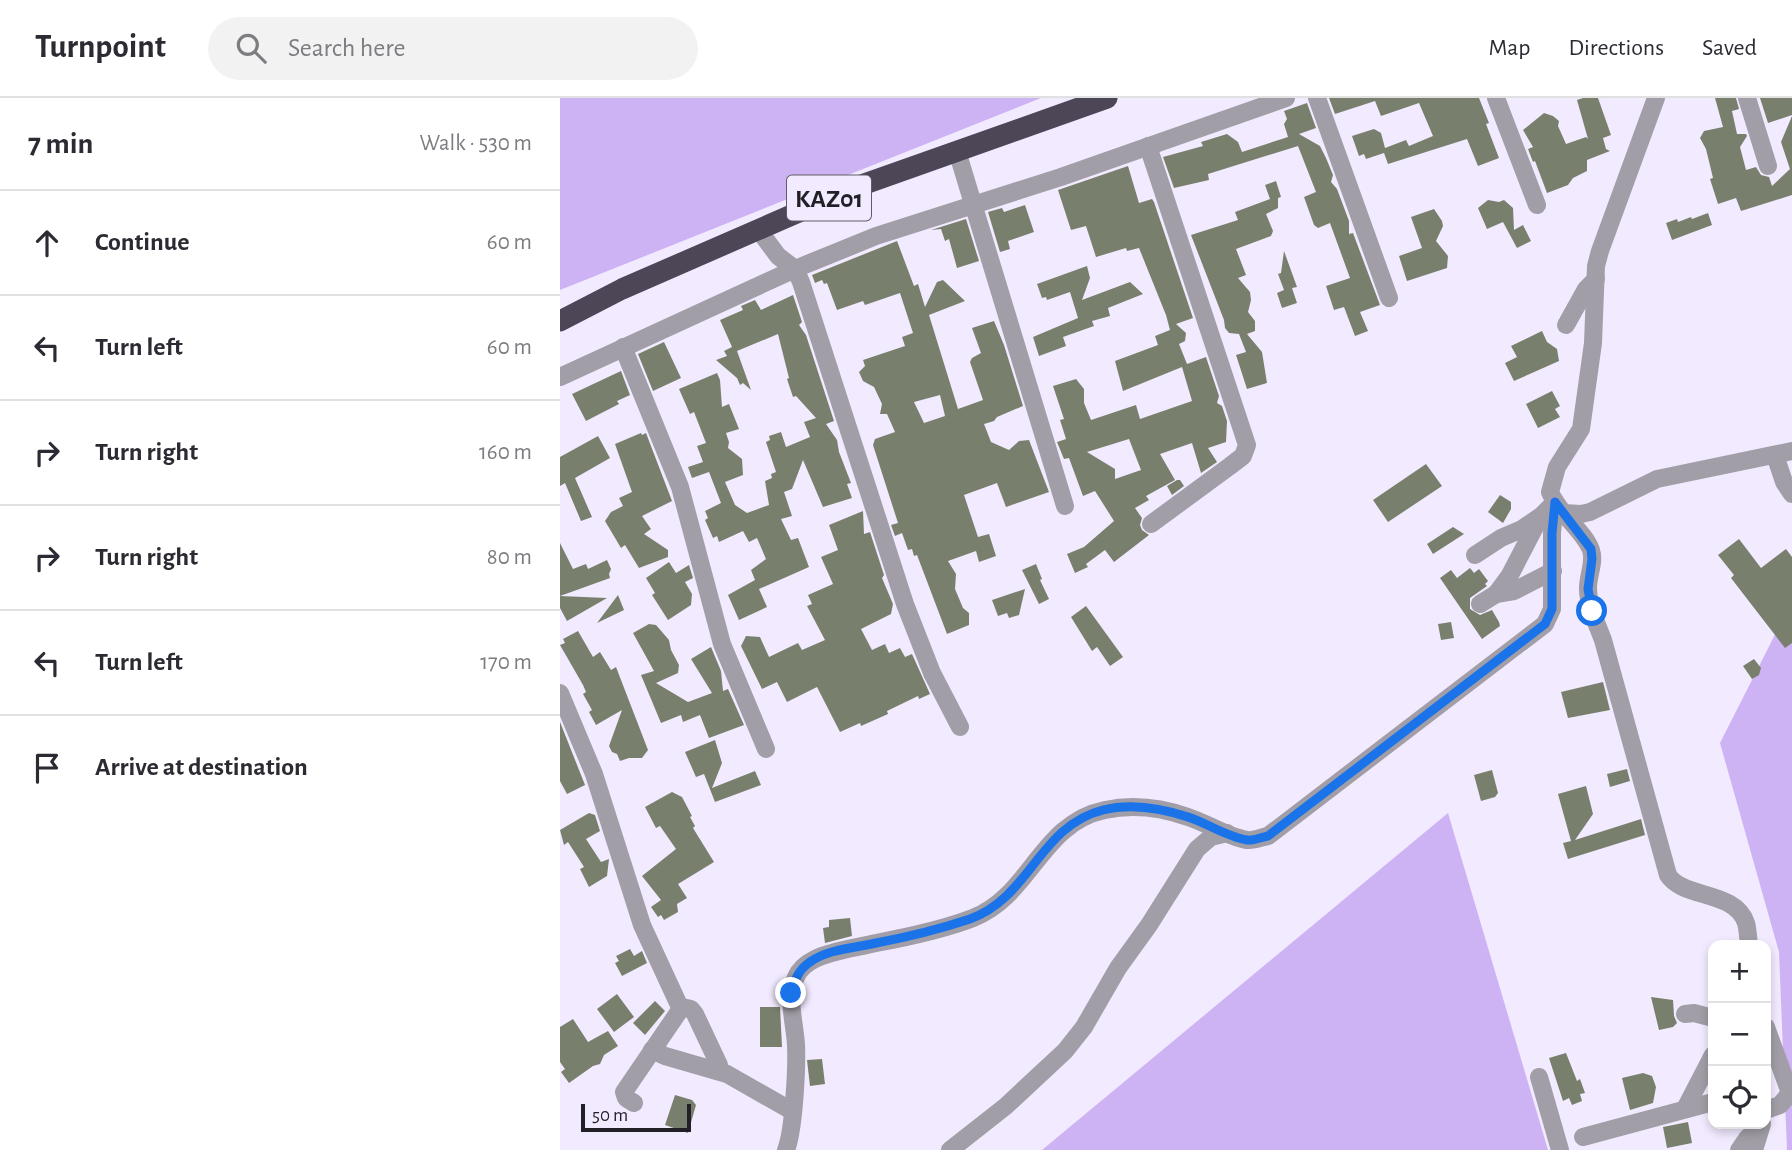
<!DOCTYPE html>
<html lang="en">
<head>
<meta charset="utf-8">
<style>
	body { margin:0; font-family:"Alegreya Sans",sans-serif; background:#f2f2f3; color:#2b2b33 }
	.controls { position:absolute; right:21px; bottom:21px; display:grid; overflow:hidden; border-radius:14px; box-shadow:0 4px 10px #0003 }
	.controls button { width:63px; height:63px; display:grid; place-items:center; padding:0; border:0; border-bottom:2px solid #e1e1e2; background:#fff; color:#2b2b33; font:35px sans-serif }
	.scale { position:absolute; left:21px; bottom:18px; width:110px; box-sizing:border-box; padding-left:7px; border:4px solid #221f26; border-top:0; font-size:19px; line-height:24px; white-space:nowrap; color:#221f26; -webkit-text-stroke:5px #f2eaff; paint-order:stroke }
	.stop { position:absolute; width:21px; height:21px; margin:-16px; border:5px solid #1a73e8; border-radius:50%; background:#fff }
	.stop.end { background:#1a73e8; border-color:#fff; box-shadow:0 2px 7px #0008 }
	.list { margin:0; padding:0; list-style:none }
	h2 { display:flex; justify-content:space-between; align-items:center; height:91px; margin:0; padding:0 28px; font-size:30px }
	h2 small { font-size:23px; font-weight:400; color:#7c7c81 }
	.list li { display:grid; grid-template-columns:46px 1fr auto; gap:21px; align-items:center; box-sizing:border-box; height:105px; padding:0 28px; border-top:2px solid #e1e1e2 }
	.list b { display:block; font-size:26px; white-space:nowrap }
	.list em { font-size:23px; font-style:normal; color:#7c7c81 }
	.icon { flex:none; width:38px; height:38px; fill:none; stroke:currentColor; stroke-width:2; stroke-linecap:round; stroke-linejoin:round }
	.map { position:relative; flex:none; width:1232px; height:1052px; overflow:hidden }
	header { display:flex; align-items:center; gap:42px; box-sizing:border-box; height:98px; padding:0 35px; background:#fff; border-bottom:2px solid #e1e1e2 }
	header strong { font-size:33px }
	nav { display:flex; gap:38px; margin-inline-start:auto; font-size:24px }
	.search { width:490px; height:63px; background:#f2f2f3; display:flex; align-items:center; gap:18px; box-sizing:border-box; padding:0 24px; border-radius:38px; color:#7c7c81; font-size:26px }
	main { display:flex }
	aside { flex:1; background:#fff }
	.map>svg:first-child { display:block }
</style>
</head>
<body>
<header>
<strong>Turnpoint</strong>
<div class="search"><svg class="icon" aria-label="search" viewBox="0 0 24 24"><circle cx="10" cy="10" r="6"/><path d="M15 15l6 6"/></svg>Search here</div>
<nav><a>Map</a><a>Directions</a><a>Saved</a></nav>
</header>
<main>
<aside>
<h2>7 min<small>Walk · 530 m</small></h2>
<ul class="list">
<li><svg class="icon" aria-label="ahead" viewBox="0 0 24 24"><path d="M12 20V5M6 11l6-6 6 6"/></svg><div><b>Continue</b></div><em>60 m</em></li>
<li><svg class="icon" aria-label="left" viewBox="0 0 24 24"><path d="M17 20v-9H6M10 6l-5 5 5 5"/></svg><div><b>Turn left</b></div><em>60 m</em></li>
<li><svg class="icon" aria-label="right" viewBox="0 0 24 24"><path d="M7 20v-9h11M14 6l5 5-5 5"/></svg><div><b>Turn right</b></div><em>160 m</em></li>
<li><svg class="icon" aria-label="right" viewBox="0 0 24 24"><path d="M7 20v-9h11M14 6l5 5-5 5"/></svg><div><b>Turn right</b></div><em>80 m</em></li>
<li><svg class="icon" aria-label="left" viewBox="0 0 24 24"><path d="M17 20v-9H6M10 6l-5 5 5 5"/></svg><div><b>Turn left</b></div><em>170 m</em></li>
<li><svg class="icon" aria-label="arrive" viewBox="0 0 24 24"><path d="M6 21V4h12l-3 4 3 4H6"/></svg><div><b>Arrive at destination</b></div></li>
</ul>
</aside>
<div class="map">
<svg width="1232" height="1052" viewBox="0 0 1232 1052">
	<rect width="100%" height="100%" fill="#f2eaff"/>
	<g fill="#ceb3f4">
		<polygon points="0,0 481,0 0,192"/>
		<polygon points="1232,503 1232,1052 1227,1052 1219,854 1160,645"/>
		<polygon points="888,715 988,1052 482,1052"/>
	</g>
	<g fill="#78806d" fill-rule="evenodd">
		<polygon points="769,0 919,0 929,25 926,26 939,60 918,68 907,41 828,66 824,55 806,61 804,56 799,58 792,38 814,31 821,35 825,50 846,42 849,48 873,38 859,5 821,18 815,3 775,16"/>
		<polygon points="1023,0 1038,0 1051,37 1043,40 1046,51 1050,53 1027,62 1027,73 1013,80 1008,87 987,95 975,63 973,64 968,51 973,49 963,32 984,15 993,18 999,23 998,28 1006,46 1026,39 1028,41 1017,2"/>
		<polygon points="1155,0 1176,0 1179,11 1172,13 1177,36 1186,36 1187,38 1180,49 1186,72 1196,69 1201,77 1209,79 1212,88 1230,71 1221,44 1232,18 1232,97 1181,113 1176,100 1158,106 1150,81 1153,80 1146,51 1140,40 1144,33 1163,29"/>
		<polygon points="1200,0 1232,0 1232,17 1208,25"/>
		<polygon points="747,5 756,30 739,36 760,48 766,60 773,77 771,84 777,91 789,123 789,136 793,135 820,207 800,214 808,233 795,238 784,209 774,212 766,188 790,180 770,125 758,130 754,127 744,99 756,94 738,48 648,76 649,82 614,90 603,59 643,48 641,44 667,36 678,44 682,54 728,39 724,26 727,21 724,13"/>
		<path d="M 568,68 L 579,105 L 592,101 L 594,104 L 633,220 L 616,226 L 626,235 L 625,243 L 619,246 L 627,266 L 646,259 L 659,298 L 657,305 L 662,308 L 667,323 L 666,344 L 648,350 L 657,364 L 641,375 L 632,345 L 600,356 L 615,382 L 586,398 L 589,402 L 575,410 L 582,420 L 580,427 L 582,432 L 589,437 L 554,464 L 545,452 L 526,466 L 528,469 L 515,475 L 507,456 L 524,449 L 554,423 L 535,393 L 523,398 L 509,360 L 504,361 L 497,344 L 506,341 L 500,322 L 504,321 L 493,288 L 516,281 L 524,291 L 524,305 L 531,322 L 576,307 L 580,321 L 632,303 L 622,269 L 563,293 L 555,263 L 598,247 L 595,238 L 610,232 L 606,217 L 579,150 L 567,153 L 566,150 L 536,159 L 526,128 L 511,132 L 498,92 ZM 569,341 L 581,372 L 555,381 L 555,371 L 527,354 Z"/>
		<polygon points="716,83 721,99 718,100 718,110 706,116 713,133 711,138 676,151 686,177 678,180 690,194 691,202 688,214 695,223 695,233 687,236 702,254 707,285 687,291 676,257 686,254 679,236 669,235 665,230 664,222 631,137 678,122 675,114 710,101 705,87"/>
		<polygon points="928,102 939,104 944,102 953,110 954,132 963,127 971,143 957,150 943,124 927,131 918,110"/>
		<polygon points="465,107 474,134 448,143 450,151 440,154 428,114 442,110 444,114"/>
		<polygon points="874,111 882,123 883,128 876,143 888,158 887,170 847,183 839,158 862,150 851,119"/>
		<polygon points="1148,115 1152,127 1112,142 1106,125 1117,121 1118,124 1131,119 1132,121"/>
		<polygon points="406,121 419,163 397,170 389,141 385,143 381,131 371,132"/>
		<path d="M 337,143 L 354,188 L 358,186 L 365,209 L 377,184 L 383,182 L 405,203 L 369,217 L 398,311 L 423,302 L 410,264 L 412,260 L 421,255 L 412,230 L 434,223 L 444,247 L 463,308 L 437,319 L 434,323 L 424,326 L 431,344 L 449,352 L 459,343 L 469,342 L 489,394 L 446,409 L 437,385 L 404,397 L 418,439 L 429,436 L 436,458 L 419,464 L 416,453 L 388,463 L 396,476 L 395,491 L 403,510 L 409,515 L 409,527 L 387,536 L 357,457 L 354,458 L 352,451 L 348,452 L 342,435 L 335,438 L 331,427 L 338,425 L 313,347 L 315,341 L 335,334 L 327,316 L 320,316 L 322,306 L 314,289 L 303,283 L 299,274 L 305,268 L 303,262 L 345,248 L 342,239 L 353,235 L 340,195 L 305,207 L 303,203 L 277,212 L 267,185 L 264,186 L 262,182 L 255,185 L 252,177 ZM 380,297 L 385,318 L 364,325 L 354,304 Z"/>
		<polygon points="724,153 737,189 732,190 737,205 722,210 717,195 724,192 718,176 721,175"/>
		<polygon points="527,168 530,180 522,202 570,184 583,196 548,210 550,218 532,223 534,228 503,239 506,248 479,258 473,239 518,220 510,194 487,202 486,199 482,200 477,186"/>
		<polygon points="233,197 242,224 239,227 246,237 274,323 266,326 277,342 279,354 291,385 287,386 292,400 263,409 243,362 232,391 224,394 232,418 221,421 231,442 238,440 249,469 199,491 207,509 179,522 168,497 195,482 191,472 206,461 197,440 189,444 183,433 159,444 157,438 153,440 145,422 148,420 145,413 161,405 149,374 132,380 128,369 143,364 137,348 146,345 134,314 130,316 119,291 157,275 160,282 162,309 169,306 179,331 166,335 169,344 168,350 182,361 183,377 165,384 175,407 187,415 209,407 205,383 212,380 211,376 216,374 206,344 210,342 209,338 221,334 226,349 250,339 244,324 256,320 236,298 233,299 227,281 229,280 218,236 177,253 191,292 183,285 180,287 177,280 156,262 167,258 164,253 172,249 160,222 183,212 181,208 195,202 201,212"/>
		<polygon points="982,233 987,244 997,251 999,263 954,283 945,265 957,259 951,248"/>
		<polygon points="104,244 121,280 93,293 78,256"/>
		<polygon points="61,273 70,297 57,303 59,306 26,323 12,296"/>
		<polygon points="992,293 1000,308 995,311 1000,319 978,330 966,306"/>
		<polygon points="81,335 82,337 86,335 112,403 82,418 91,431 84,436 108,452 108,459 79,470 65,447 61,450 45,423 51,414 63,408 59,400 72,394 55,346"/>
		<polygon points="38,338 50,360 15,380 32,419 21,423 5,385 0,388 0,359"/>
		<polygon points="866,366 882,388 828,424 813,402"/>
		<polygon points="617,382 620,382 624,388 612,397 607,388"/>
		<polygon points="940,397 951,404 951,411 943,425 928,414"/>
		<polygon points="303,413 304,436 310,434 324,477 322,480 333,506 331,516 301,531 312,552 325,546 329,555 340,550 345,559 352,556 370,596 359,601 358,598 327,613 328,616 301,628 300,625 280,634 257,589 227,604 217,584 202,591 181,548 186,538 200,539 209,559 238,545 242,552 265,542 247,508 252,506 248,497 273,486 261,459 278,452 269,427"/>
		<polygon points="893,429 904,436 873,456 867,446"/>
		<polygon points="1179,441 1201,470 1226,451 1232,459 1232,545 1225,550 1171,480 1174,477 1158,457"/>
		<polygon points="0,445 13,471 26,466 28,471 47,462 51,471 49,476 50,480 0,498"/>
		<polygon points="109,464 116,475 129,467 133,480 125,484 132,496 131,507 108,522 92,497 95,495 86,480"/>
		<polygon points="476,466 482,481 480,482 489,501 479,506 462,472"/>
		<polygon points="910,470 914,475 919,471 928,483 925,486 927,488 910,500 910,511 920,517 932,512 939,524 940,528 922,541 880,480 891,472 897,480"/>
		<polygon points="465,491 459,517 449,520 447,515 438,518 432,502"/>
		<polygon points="58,497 64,512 37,525"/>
		<polygon points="0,498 47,500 7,523 0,510"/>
		<polygon points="526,508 563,559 550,568 537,549 532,553 511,519"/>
		<polygon points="891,524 894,540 881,542 878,526"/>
		<polygon points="89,526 96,527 109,542 111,552 119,567 118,575 96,585 128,604 152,595 131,561 151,549 161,573 163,593 168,591 184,627 149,640 140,617 123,624 121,617 101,625 81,577 94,573 73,535"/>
		<polygon points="18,533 33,559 40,554 51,572 56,569 88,652 82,660 69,660 60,663 57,656 52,654 49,648 62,612 36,627 29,614 32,612 23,596 26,594 23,587 0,547 5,545 3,541"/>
		<polygon points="1194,561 1201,570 1199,577 1192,581 1183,568"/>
		<polygon points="1043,584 1050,612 1008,620 1001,594"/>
		<polygon points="0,624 25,687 7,696 0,683"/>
		<polygon points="155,642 162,665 152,690 195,673 201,687 155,704 144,676 136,679 125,654"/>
		<polygon points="1067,671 1070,683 1050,689 1047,676"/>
		<polygon points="932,672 938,695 935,699 921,703 914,677"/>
		<polygon points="1026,688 1033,716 1015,742 1081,721 1085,737 1008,761 1003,745 1011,743 998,696"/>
		<polygon points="112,694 122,699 132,718 130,719 135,728 133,730 154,764 118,786 127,800 117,806 118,814 104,822 101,817 98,819 91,809 101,802 82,778 116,751 100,728 96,730 85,709"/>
		<polygon points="29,715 35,717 40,733 26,741 41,764 49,761 47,778 29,789 20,771 24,769 8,744 4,747 0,732"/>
		<polygon points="290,820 292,838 265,845 263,830 269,829 269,822"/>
		<polygon points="70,851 74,858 82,853 87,865 62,878 55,865 59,863 56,858"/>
		<polygon points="57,896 74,919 54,934 37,911"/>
		<polygon points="1091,899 1113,902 1114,918 1117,925 1113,929 1099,932"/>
		<polygon points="95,903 105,913 85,937 73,925"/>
		<polygon points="200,909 220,909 222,949 200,949"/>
		<polygon points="13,921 28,944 48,933 58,948 44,957 40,966 33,968 9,985 1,974 5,971 0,964 0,929"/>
		<polygon points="1006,955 1017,983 1020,981 1025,995 1020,996 1022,1003 1012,1007 1009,1000 1003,1003 989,960"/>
		<polygon points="262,961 265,986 250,988 247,962"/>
		<polygon points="1083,975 1092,978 1096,989 1093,1005 1070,1012 1062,980"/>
		<polygon points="115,997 132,1002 136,1007 128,1035 105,1027"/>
		<polygon points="1128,1024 1132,1045 1107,1050 1103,1029"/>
	</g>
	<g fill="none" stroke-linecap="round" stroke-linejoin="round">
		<g stroke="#a19ea7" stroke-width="18">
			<polyline points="757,0 829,200"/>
			<polyline points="936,0 977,107"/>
			<path d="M 1096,0 L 1040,153 L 1036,168 L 1033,245 L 1021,331 L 997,369 L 990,394 C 999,416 1024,433 1031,452 C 1035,464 1028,477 1028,490 C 1028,508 1037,526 1043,542 L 1108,777 C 1123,801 1175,792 1186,825 C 1188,832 1188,840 1189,847"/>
			<polyline points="1187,0 1208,68"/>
			<polyline points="588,48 687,347 683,358 670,368 591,426"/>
			<polyline points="397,53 505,408"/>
			<polyline points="198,131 218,158 235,171 241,184 345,506 372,575 400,629"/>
			<polyline points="1006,227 1026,191 1036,181"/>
			<polyline points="63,249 120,389 162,546 206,651"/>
			<polyline points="0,279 235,171 316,138 501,79 726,0"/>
			<polyline points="1215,357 1224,384 1232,396"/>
			<polyline points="1003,415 1021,416 1030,414 1097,381 1232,353"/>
			<polyline points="915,457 941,440 962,431 981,418 995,404"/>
			<polyline points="936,496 950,477 978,423"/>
			<polyline points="920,506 936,496 954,493 993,473"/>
			<polyline points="0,595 34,676 82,827 118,905 122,909 131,911 135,916 159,967 159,973"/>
			<polyline points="1125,916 1134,915 1153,920"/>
			<polyline points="1206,929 1230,995"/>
			<polyline points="92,952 105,958 167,976 232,1013"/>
			<polyline points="979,979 1000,1052"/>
			<polyline points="74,1005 66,1000 64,994 122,909"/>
			<polyline points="1125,1011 1153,957"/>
			<polyline points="1206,1012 1220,1007 1230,995"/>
			<polyline points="1023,1039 1153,1004"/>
			<path d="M 226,1052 C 234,1032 237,969 236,947 C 235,925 226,900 236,879 C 239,872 247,865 255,861 C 273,852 296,850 316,845 C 348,839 382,832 413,820 C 471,797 481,725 545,712 C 573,706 602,710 628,719 C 647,725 667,739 687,742 C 694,743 702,739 708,738 L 985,526 L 992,511 L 992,435 L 995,404"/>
			<polyline points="390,1052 446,1008 505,953 524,929 558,870 589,827 637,751 651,739 667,735"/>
			<polyline points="1179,1052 1188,1039"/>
			<polyline points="1194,1052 1202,1026"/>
		</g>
		<polyline stroke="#4c4656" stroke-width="21" points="0,223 62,191 296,89 547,0"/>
	</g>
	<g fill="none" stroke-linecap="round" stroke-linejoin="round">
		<path stroke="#1a73e8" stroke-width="9" d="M 231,895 C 235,882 238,872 250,864 C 268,851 295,850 316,845 C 348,839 380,831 410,821 C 470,800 479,728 543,712 C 571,705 601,710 628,719 C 647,725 667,739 687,742 C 693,743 702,739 708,738 L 985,526 L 992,511 L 992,435 L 995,404 L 1031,451 L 1032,461 L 1028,491 L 1032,513"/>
	</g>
	<g text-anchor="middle" stroke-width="7" stroke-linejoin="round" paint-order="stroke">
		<rect fill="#f2eaff" stroke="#605c67" stroke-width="2" x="227" y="77.5" width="84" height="45" rx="5"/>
		<g font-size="26" font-weight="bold" fill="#221f26">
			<text x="269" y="109">KАZ01</text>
		</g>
	</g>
</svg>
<div class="controls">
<button>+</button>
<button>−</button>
<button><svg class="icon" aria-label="locate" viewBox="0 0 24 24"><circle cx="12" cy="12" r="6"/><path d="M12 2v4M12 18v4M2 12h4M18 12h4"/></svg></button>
</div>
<div class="scale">50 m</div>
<div class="stop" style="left:1032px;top:513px"></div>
<div class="stop end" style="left:231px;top:895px"></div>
</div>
</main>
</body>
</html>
